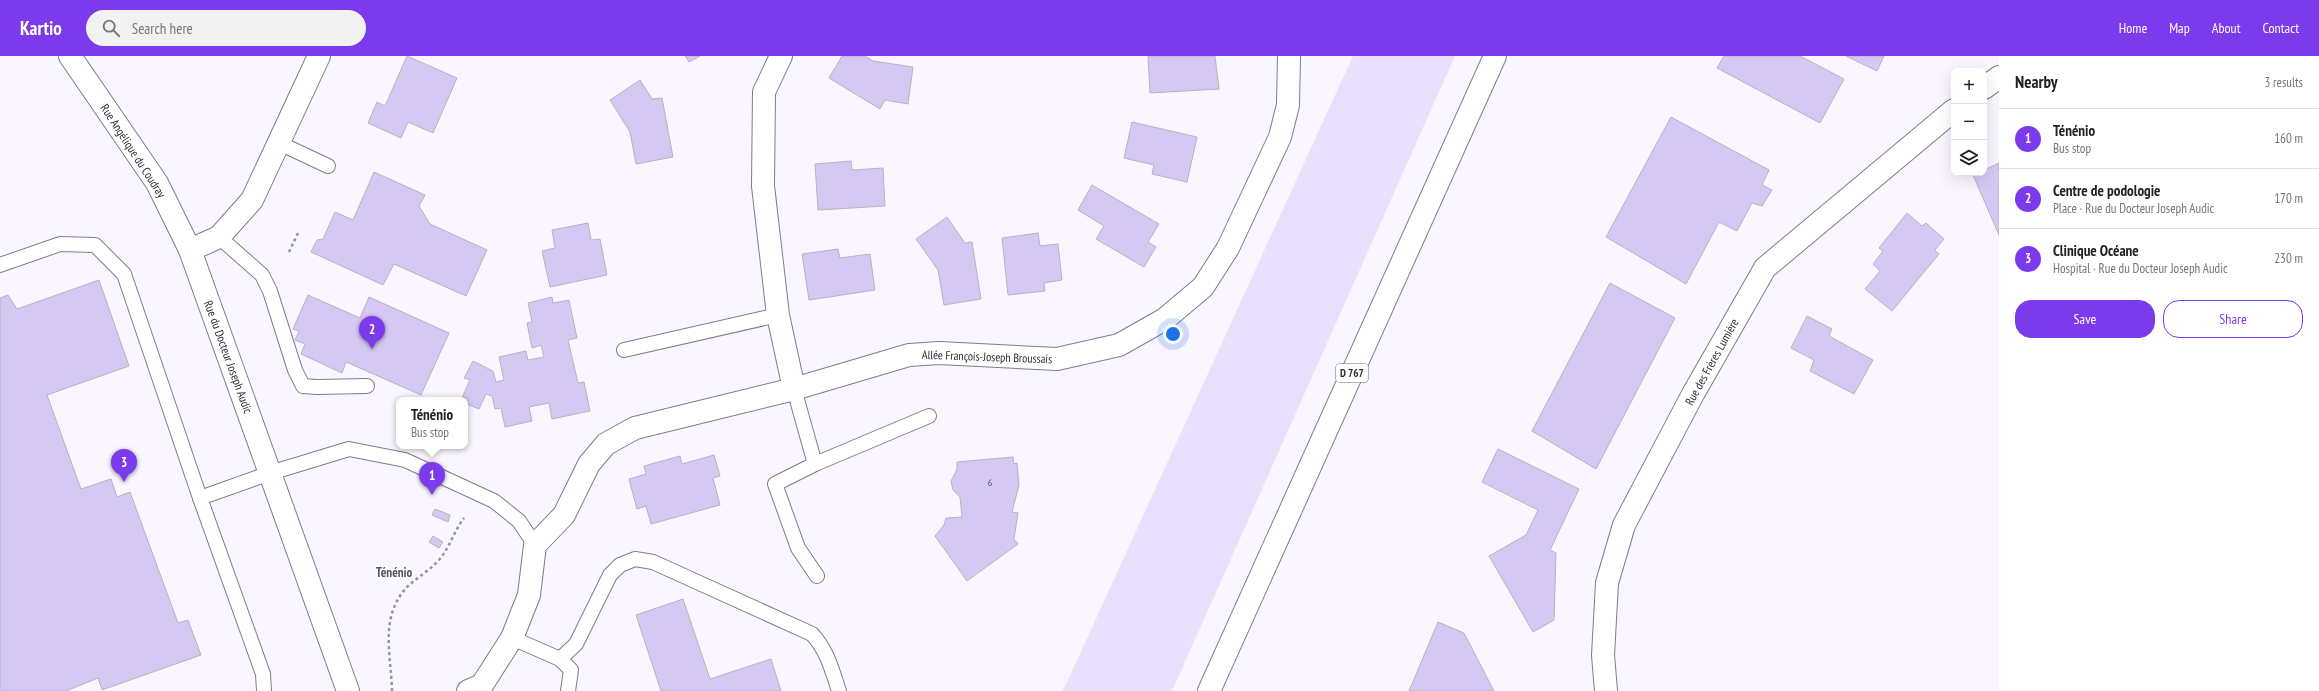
<!DOCTYPE html>
<html lang="en">
<head>
<meta charset="utf-8">
<style>
	body { margin:0; font-family:"PT Sans Narrow",sans-serif; background:#f2f2f2; color:#222 }
	.controls { position:absolute; right:12px; top:12px; display:grid; overflow:hidden; border-radius:8px; box-shadow:0 4px 16px #0002 }
	.controls button { width:36px; height:36px; display:grid; place-items:center; padding:0; border:0; border-bottom:1px solid #e0e0e0; background:#fff; color:#222; font:20px sans-serif }
	.you { position:absolute; left:1173px; top:278px; width:14px; height:14px; margin:-10px; border:3px solid #fff; border-radius:50%; background:#1a73e8; box-shadow:0 0 0 6px #1a73e833 }
	.badge { display:grid; place-items:center; width:26px; height:26px; border-radius:50%; background:#7c3aed; color:#fff; font-size:13px; font-weight:700 }
	.pin { position:absolute; translate:-50% -33px; filter:drop-shadow(0 1px 2px #0008) }
	.pin::after { content:''; position:absolute; top:21px; width:14px; height:12px; background:inherit; clip-path:polygon(0 0,100% 0,50% 100%) }
	.popup { position:absolute; left:396px; top:341px; width:72px; height:52px; box-sizing:border-box; display:grid; place-content:center; border-radius:8px; background:#fff; filter:drop-shadow(0 1px 3px #0005); font-size:13px; white-space:nowrap; color:#767676 }
	.popup b { font-size:15px; color:#222 }
	.popup::after { content:''; position:absolute; left:50%; top:100%; margin-left:-8px; border:8px solid transparent; border-top-color:#fff }
	.list { margin:0; padding:0; list-style:none }
	h2 { display:flex; justify-content:space-between; align-items:center; height:52px; margin:0; padding:0 16px; font-size:17px }
	h2 small { font-size:13px; font-weight:400; color:#767676 }
	.list li { display:grid; grid-template-columns:26px 1fr auto; gap:12px; align-items:center; box-sizing:border-box; height:60px; padding:0 16px; border-top:1px solid #e0e0e0 }
	.list b { display:block; font-size:15px; white-space:nowrap }
	.list p { margin:0; font-size:13px; white-space:nowrap; color:#767676 }
	.list em { font-size:13px; font-style:normal; color:#767676 }
	.actions { display:flex; gap:8px; padding:12px 16px }
	.actions a { flex:1; padding:9px 0; border:1px solid #7c3aed; border-radius:16px; text-align:center; font-size:14px; color:#7c3aed }
	.actions .main { background:#7c3aed; color:#fff }
	.icon { flex:none; width:22px; height:22px; fill:none; stroke:currentColor; stroke-width:2; stroke-linecap:round; stroke-linejoin:round }
	.map { position:relative; flex:none; width:1999px; height:635px; overflow:hidden }
	header { display:flex; align-items:center; gap:24px; box-sizing:border-box; height:56px; padding:0 20px; background:#7c3aed; color:#fff }
	header strong { font-size:19px }
	nav { display:flex; gap:22px; margin-inline-start:auto; font-size:14px }
	.search { width:280px; height:36px; background:#f2f2f2; display:flex; align-items:center; gap:10px; box-sizing:border-box; padding:0 14px; border-radius:22px; color:#767676; font-size:15px }
	main { display:flex }
	aside { flex:1; background:#fff }
	.map>svg:first-child { display:block }
</style>
</head>
<body>
<header>
<strong>Kartio</strong>
<div class="search"><svg class="icon" aria-label="search" viewBox="0 0 24 24"><circle cx="10" cy="10" r="6"/><path d="M15 15l6 6"/></svg>Search here</div>
<nav><a>Home</a><a>Map</a><a>About</a><a>Contact</a></nav>
</header>
<main>
<div class="map">
<svg width="1999" height="635" viewBox="0 0 1999 635">
	<rect width="100%" height="100%" fill="#f9f6ff"/>
	<polygon fill="#e9e0fe" points="1353,0 1455,0 1172,635 1063,635"/>
	<g fill="#d5c8f3" stroke="#b8b2c6">
		<polygon points="407,0 457,22 433,77 408,66 401,82 368,67 377,46 385,50"/>
		<polygon points="685,0 700,0 689,6"/>
		<polygon points="842,0 865,0 873,5 913,11 908,48 885,44 880,53 829,22"/>
		<polygon points="1148,0 1215,0 1219,33 1150,37"/>
		<polygon points="1724,0 1800,0 1844,23 1820,67 1717,12"/>
		<polygon points="1846,0 1884,0 1877,15"/>
		<polygon points="640,24 652,43 662,42 673,101 636,108 630,76 610,44"/>
		<polygon points="1671,61 1769,114 1762,129 1772,134 1762,150 1752,147 1737,175 1719,166 1686,228 1606,181"/>
		<polygon points="1132,66 1197,81 1187,126 1152,118 1154,109 1124,102"/>
		<polygon points="851,105 852,114 883,112 885,150 818,154 815,108"/>
		<polygon points="1999,107 1999,179 1973,119 1984,117 1984,114"/>
		<polygon points="374,116 425,139 419,150 430,168 487,194 466,240 394,208 383,229 311,196 317,184 323,183 335,156 353,164"/>
		<polygon points="1092,129 1159,168 1148,186 1156,191 1144,211 1096,183 1104,170 1078,154"/>
		<polygon points="1907,157 1922,170 1926,167 1944,183 1935,194 1939,198 1892,255 1865,233 1880,215 1873,208 1883,195 1879,192"/>
		<polygon points="947,161 965,187 972,186 981,243 944,249 938,214 916,183"/>
		<polygon points="588,167 591,184 600,183 607,219 550,231 542,195 555,192 552,174"/>
		<polygon points="1038,177 1040,190 1058,188 1062,224 1044,227 1045,235 1008,239 1002,182"/>
		<polygon points="838,193 840,202 870,198 875,234 809,244 802,198"/>
		<polygon points="99,224 129,310 47,339 81,433 111,423 117,441 130,436 178,567 188,564 201,599 102,634 98,622 66,635 0,635 0,242 8,239 17,253"/>
		<polygon points="1610,227 1675,262 1596,413 1532,375"/>
		<polygon points="308,239 360,262 369,241 449,277 421,339 346,306 342,317 301,298 305,288 295,284 299,275 293,273"/>
		<polygon points="552,241 553,247 569,244 577,282 568,284 578,327 584,326 590,355 552,363 549,347 529,351 532,365 505,371 501,352 495,353 492,340 486,338 479,353 465,347 465,344 461,344 470,324 464,322 473,305 493,315 496,326 504,324 499,301 526,295 528,304 544,301 541,289 532,292 527,267 532,266 528,247"/>
		<polygon points="1807,260 1832,273 1829,280 1873,304 1854,338 1810,315 1814,304 1791,292"/>
		<polygon points="1498,393 1579,433 1550,494 1556,497 1554,564 1533,576 1489,500 1526,479 1538,454 1482,426"/>
		<polygon points="714,399 720,420 713,422 720,449 651,468 646,450 637,453 629,423 646,418 644,410 680,400 682,408"/>
		<polygon points="1013,401 1014,408 1017,407 1019,429 1012,456 1018,457 1014,483 1018,488 967,525 935,480 944,469 946,462 962,461 960,441 953,434 951,425 957,413 957,406"/>
		<polygon points="435,453 450,459 448,466 432,459"/>
		<polygon points="433,480 443,486 439,492 429,486"/>
		<polygon points="683,543 710,623 771,603 781,635 661,635 636,559"/>
		<polygon points="1438,566 1464,577 1494,635 1409,635"/>
	</g>
	<g fill="none" stroke-linecap="round" stroke-linejoin="round">
		<g stroke="#807b8d" stroke-width="16">
			<g id="service">
				<polyline points="279,87 328,110"/>
				<polyline points="219,181 262,219 270,235 295,314 303,330 317,331 367,330"/>
				<polyline points="0,209 60,188 95,189 124,218 200,442 263,618 264,635"/>
				<polyline points="624,294 778,259"/>
				<polyline points="794,333 815,408 775,428 798,492 817,520"/>
				<polyline points="815,408 929,360"/>
				<polyline points="200,442 270,417 349,393 405,404 494,445 519,465 535,489"/>
				<polyline points="512,582 560,603 571,614 568,635"/>
				<path d="M 560,603 L 576,588 L 610,519 L 620,509 L 635,503 L 653,506 L 812,578 C 827,594 832,614 839,635"/>
			</g>
		</g>
		<g stroke="#807b8d" stroke-width="24">
			<g id="minor">
				<polyline points="70,0 157,127 190,194"/>
				<polyline points="319,0 252,144 219,181 190,194 348,635"/>
				<polyline points="781,0 764,36 763,130 778,259 794,333"/>
				<polyline points="1984,32 1999,21"/>
				<polyline points="468,635 482,629 512,582 529,539 535,489 564,459 589,408 606,388 635,372 794,333 909,299 939,297 1057,303 1119,289 1165,263 1203,231 1228,192 1280,81 1288,49 1289,0"/>
				<polyline points="1606,635 1603,599 1607,527 1624,469 1693,338 1765,212 1954,54"/>
			</g>
		</g>
		<g stroke="#807b8d" stroke-width="24">
			<polyline id="primary" points="1209,635 1495,0"/>
		</g>
		<g stroke="#95929b" stroke-width="2.5" stroke-dasharray="3 3" stroke-linecap="butt">
			<polyline points="289,196 298,177"/>
			<path d="M 392,635 C 391,597 379,560 408,530 C 418,521 430,514 439,504 C 450,491 454,475 464,462"/>
		</g>
		<use href="#service" stroke="#fff" stroke-width="14"/>
		<use href="#minor" stroke="#fff" stroke-width="22"/>
		<use href="#primary" stroke="#fff" stroke-width="22"/>
	</g>
	<g text-anchor="middle" stroke-width="3.5" stroke-linejoin="round" paint-order="stroke">
		<g font-size="10" fill="#595464">
			<text x="990" y="430">6</text>
		</g>
		<rect fill="#fff" stroke="#6e6c72" stroke-width="1" x="1336" y="308" width="32" height="18" rx="3"/>
		<g font-size="11" font-weight="bold" fill="#302d35">
			<text x="1352" y="321">D 767</text>
		</g>
		<g font-size="12" fill="#302d35" stroke="#fff">
			<text transform="translate(133 95) rotate(57)" y="4">Rue Angélique du Coudray</text>
			<text transform="translate(228 301) rotate(70)" y="4">Rue du Docteur Joseph Audic</text>
			<text transform="translate(987 301) rotate(2)" y="4">Allée François-Joseph Broussais</text>
			<text transform="translate(1712 306) rotate(-61)" y="4">Rue des Frères Lumière</text>
		</g>
		<g font-size="13" font-weight="bold" fill="#575263" stroke="#fff">
			<text x="394" y="521">Ténénio</text>
		</g>
	</g>
</svg>
<div class="controls">
<button>+</button>
<button>−</button>
<button><svg class="icon" aria-label="layers" viewBox="0 0 24 24"><path d="M12 4l9 5-9 5-9-5zM3 14l9 5 9-5"/></svg></button>
</div>
<div class="you"></div>
<div class="pin badge" style="left:432px;top:439px">1</div>
<div class="popup"><b>Ténénio</b>Bus stop</div>
<div class="pin badge" style="left:372px;top:293px">2</div>
<div class="pin badge" style="left:124px;top:426px">3</div>
</div>
<aside>
<h2>Nearby<small>3 results</small></h2>
<ul class="list">
<li><span class="badge">1</span><div><b>Ténénio</b><p>Bus stop</p></div><em>160 m</em></li>
<li><span class="badge">2</span><div><b>Centre de podologie</b><p>Place · Rue du Docteur Joseph Audic</p></div><em>170 m</em></li>
<li><span class="badge">3</span><div><b>Clinique Océane</b><p>Hospital · Rue du Docteur Joseph Audic</p></div><em>230 m</em></li>
</ul>
<div class="actions"><a class="main">Save</a><a>Share</a></div>
</aside>
</main>
</body>
</html>
